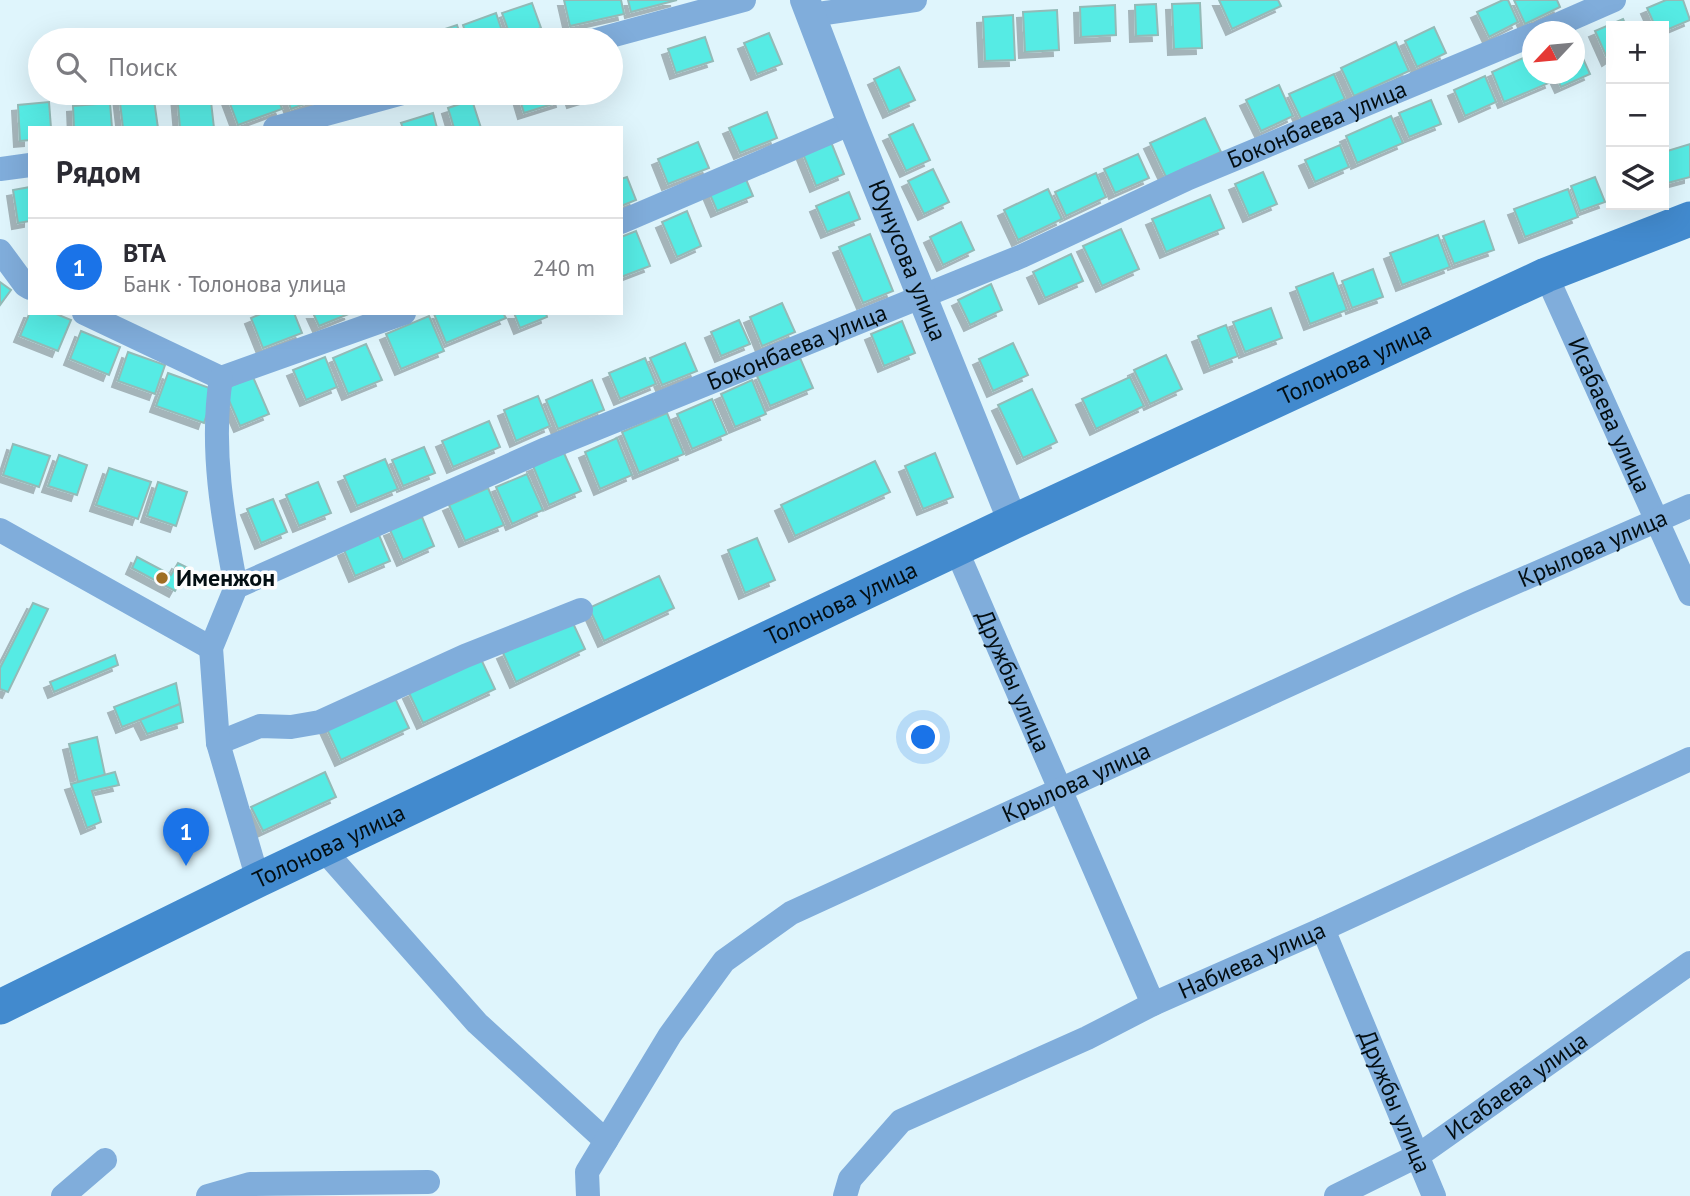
<!DOCTYPE html>
<html lang="ru">
<head>
<meta charset="utf-8">
<style>
	body { margin:0; font-family:"PT Sans",sans-serif; background:#f7f7f7; color:#2b2b33 }
	.controls { position:absolute; right:21px; top:21px; display:grid; overflow:hidden; border-radius:0px; box-shadow:0 7px 28px #0002 }
	.controls button { width:63px; height:63px; display:grid; place-items:center; padding:0; border:0; border-bottom:2px solid #e1e1e2; background:#fff; color:#2b2b33; font:35px sans-serif }
	.compass { position:absolute; left:1522px; top:21px; width:63px; height:63px; border-radius:50%; background:#fff; box-shadow:0 7px 28px #0002; rotate:244deg }
	.you { position:absolute; left:924px; top:738px; width:24px; height:24px; margin:-18px; border:5px solid #fff; border-radius:50%; background:#1a73e8; box-shadow:0 0 0 10px #1a73e833 }
	.badge { display:grid; place-items:center; width:46px; height:46px; border-radius:50%; background:#1a73e8; color:#fff; font-size:23px; font-weight:700 }
	.pin { position:absolute; translate:-50% -58px; filter:drop-shadow(0 2px 4px #0008) }
	.pin::after { content:''; position:absolute; top:37px; width:24px; height:21px; background:inherit; clip-path:polygon(0 0,100% 0,50% 100%) }
	.list { margin:0; padding:0; list-style:none }
	h2 { display:flex; justify-content:space-between; align-items:center; height:91px; margin:0; padding:0 28px; font-size:30px }
	h2 small { font-size:23px; font-weight:400; color:#7c7c81 }
	.list li { display:grid; grid-template-columns:46px 1fr auto; gap:21px; align-items:center; box-sizing:border-box; height:98px; padding:0 28px; border-top:2px solid #e1e1e2 }
	.list b { display:block; font-size:26px; white-space:nowrap }
	.list p { margin:0; font-size:23px; white-space:nowrap; color:#7c7c81 }
	.list em { font-size:23px; font-style:normal; color:#7c7c81 }
	.icon { flex:none; width:38px; height:38px; fill:none; stroke:currentColor; stroke-width:2; stroke-linecap:round; stroke-linejoin:round }
	.map { position:relative; flex:none; width:1690px; height:1196px; overflow:hidden }
	.search { position:absolute; background:#fff; box-shadow:0 7px 28px #0002; left:28px; top:28px; width:595px; height:77px; display:flex; align-items:center; gap:18px; box-sizing:border-box; padding:0 24px; border-radius:38px; color:#7c7c81; font-size:26px }
	.panel { position:absolute; background:#fff; box-shadow:0 7px 28px #0002; left:28px; top:126px; width:595px; height:189px; border-radius:0px }
	.map>svg:first-child { display:block }
</style>
</head>
<body>
<div class="map">
<svg width="1690" height="1196" viewBox="0 0 1690 1196">
	<defs>
		<filter id="shadow"><feDropShadow dx="-6" dy="6" stdDeviation="0" flood-color="#0004"/></filter>
	</defs>
	<rect width="100%" height="100%" fill="#dff5fc"/>
	<g fill="#56ebe4" stroke="#93bab7" stroke-width="2" filter="url(#shadow)">
		<polygon points="564,0 621,0 624,14 570,26"/>
		<polygon points="628,0 677,0 631,12"/>
		<polygon points="1219,0 1278,0 1281,6 1232,29"/>
		<polygon points="1503,0 1508,0 1518,22 1489,37 1477,12"/>
		<polygon points="1514,0 1557,0 1560,7 1525,24"/>
		<polygon points="1666,0 1683,0 1690,20 1664,31 1664,26 1655,26 1647,8"/>
		<polygon points="532,3 541,28 511,38 502,13"/>
		<polygon points="1200,3 1202,48 1174,49 1172,4"/>
		<polygon points="1156,4 1158,35 1136,36 1135,5"/>
		<polygon points="1115,5 1116,35 1081,37 1080,7"/>
		<polygon points="1057,10 1059,50 1025,52 1023,12"/>
		<polygon points="496,13 505,40 468,40 463,25"/>
		<polygon points="1013,15 1015,60 985,61 983,17"/>
		<polygon points="1623,19 1626,26 1611,26 1611,58 1608,60 1595,31"/>
		<polygon points="457,25 462,40 412,40"/>
		<polygon points="1434,27 1446,53 1417,67 1405,41"/>
		<polygon points="769,33 782,64 757,74 744,43"/>
		<polygon points="705,37 713,61 676,73 668,49"/>
		<polygon points="1396,42 1409,71 1354,96 1341,68"/>
		<polygon points="1574,43 1576,43 1590,74 1561,87 1555,74 1574,74"/>
		<polygon points="1532,54 1532,74 1548,74 1551,82 1504,102 1492,72"/>
		<polygon points="899,67 915,100 889,112 874,79"/>
		<polygon points="1334,74 1345,99 1301,119 1289,94"/>
		<polygon points="1485,76 1496,102 1465,116 1454,90"/>
		<polygon points="1279,85 1293,116 1261,131 1246,100"/>
		<polygon points="129,93 153,93 158,128 123,128 119,94"/>
		<polygon points="177,93 210,93 214,128 180,128"/>
		<polygon points="226,93 276,93 282,109 238,125"/>
		<polygon points="285,93 334,93 291,109"/>
		<polygon points="518,93 560,93 562,101 524,113"/>
		<polygon points="570,93 602,93 573,102"/>
		<polygon points="472,100 481,128 454,128 448,108"/>
		<polygon points="1431,100 1441,124 1409,137 1399,113"/>
		<polygon points="49,102 51,128 30,128 30,140 20,141 18,105"/>
		<polygon points="110,103 112,128 74,128 73,106"/>
		<polygon points="767,112 777,138 740,153 729,128"/>
		<polygon points="433,113 437,128 403,128 401,123"/>
		<polygon points="1391,116 1403,143 1357,163 1346,136"/>
		<polygon points="1205,118 1221,152 1166,177 1150,143"/>
		<polygon points="913,124 930,160 906,171 889,135"/>
		<polygon points="698,142 709,168 668,184 658,159"/>
		<polygon points="831,142 844,174 816,186 803,154"/>
		<polygon points="1690,144 1690,177 1664,184 1664,152"/>
		<polygon points="1340,145 1349,167 1315,182 1305,160"/>
		<polygon points="1138,154 1149,178 1115,193 1104,169"/>
		<polygon points="933,169 949,202 924,214 908,181"/>
		<polygon points="1263,172 1277,204 1249,216 1235,184"/>
		<polygon points="1096,173 1106,197 1066,216 1055,192"/>
		<polygon points="627,177 636,200 621,206 621,179"/>
		<polygon points="745,177 753,196 717,211 709,192"/>
		<polygon points="1595,177 1605,202 1580,211 1571,186"/>
		<polygon points="30,187 30,221 18,223 13,190"/>
		<polygon points="1048,189 1062,219 1018,240 1004,210"/>
		<polygon points="1568,189 1578,217 1525,237 1514,209"/>
		<polygon points="849,192 860,219 827,232 816,206"/>
		<polygon points="1210,195 1224,228 1166,252 1152,219"/>
		<polygon points="687,211 701,246 677,257 662,222"/>
		<polygon points="1484,221 1494,250 1454,264 1443,236"/>
		<polygon points="961,222 974,250 943,265 930,237"/>
		<polygon points="1121,229 1139,269 1102,286 1083,246"/>
		<polygon points="636,231 650,266 621,277 621,237"/>
		<polygon points="870,234 893,291 863,303 839,247"/>
		<polygon points="1438,235 1450,267 1402,285 1390,253"/>
		<polygon points="1071,254 1083,281 1045,298 1033,272"/>
		<polygon points="1373,269 1383,297 1352,308 1342,281"/>
		<polygon points="1333,273 1347,310 1310,324 1296,287"/>
		<polygon points="0,282 11,290 0,305"/>
		<polygon points="991,284 1002,310 970,325 958,300"/>
		<polygon points="782,303 795,332 762,346 750,317"/>
		<polygon points="1271,308 1282,338 1245,352 1233,322"/>
		<polygon points="30,312 54,313 71,320 58,351 20,336"/>
		<polygon points="263,313 294,313 302,333 263,348 251,318"/>
		<polygon points="313,313 351,313 319,326"/>
		<polygon points="436,313 503,313 506,318 446,343 434,314"/>
		<polygon points="514,313 546,313 547,317 520,328"/>
		<polygon points="429,316 444,351 401,369 386,334"/>
		<polygon points="739,320 750,344 721,356 711,332"/>
		<polygon points="902,321 915,353 884,366 871,334"/>
		<polygon points="1226,325 1238,356 1210,367 1198,336"/>
		<polygon points="81,331 120,347 109,375 70,359"/>
		<polygon points="685,343 697,371 662,385 650,358"/>
		<polygon points="1013,343 1028,375 993,391 979,359"/>
		<polygon points="366,344 382,380 348,394 333,358"/>
		<polygon points="128,352 165,365 155,394 118,381"/>
		<polygon points="1166,355 1182,389 1150,404 1134,370"/>
		<polygon points="325,357 337,387 306,400 293,370"/>
		<polygon points="645,358 656,384 620,399 609,373"/>
		<polygon points="800,358 813,388 770,406 757,376"/>
		<polygon points="168,373 215,390 204,423 156,406"/>
		<polygon points="253,377 269,414 240,426 224,389"/>
		<polygon points="1130,377 1144,406 1096,429 1082,399"/>
		<polygon points="592,380 604,410 558,429 546,400"/>
		<polygon points="752,380 766,414 735,427 721,394"/>
		<polygon points="1032,389 1057,442 1023,458 998,405"/>
		<polygon points="538,396 550,426 516,441 504,410"/>
		<polygon points="712,399 727,434 692,449 677,414"/>
		<polygon points="667,413 684,454 639,473 622,432"/>
		<polygon points="489,421 500,447 453,467 442,441"/>
		<polygon points="617,438 632,475 600,489 585,452"/>
		<polygon points="13,444 50,456 39,487 3,475"/>
		<polygon points="424,447 435,473 403,486 392,460"/>
		<polygon points="564,453 581,491 549,505 533,466"/>
		<polygon points="935,453 953,497 923,509 905,466"/>
		<polygon points="59,455 87,465 77,495 48,486"/>
		<polygon points="385,459 398,489 357,506 344,476"/>
		<polygon points="875,461 890,492 795,536 781,505"/>
		<polygon points="109,468 151,482 138,519 96,505"/>
		<polygon points="527,474 543,510 512,524 496,487"/>
		<polygon points="158,482 187,492 176,526 147,516"/>
		<polygon points="318,482 331,513 299,526 286,495"/>
		<polygon points="488,488 504,525 465,541 449,505"/>
		<polygon points="273,499 287,532 261,543 247,509"/>
		<polygon points="422,517 434,546 403,560 390,530"/>
		<polygon points="379,535 390,561 355,576 344,550"/>
		<polygon points="757,538 775,580 745,593 728,550"/>
		<polygon points="137,557 171,575 178,563 188,568 175,591 132,568"/>
		<polygon points="659,576 674,608 604,641 589,608"/>
		<polygon points="33,603 48,609 8,692 0,689 0,668"/>
		<polygon points="572,621 585,649 516,682 503,653"/>
		<polygon points="115,655 118,665 54,692 50,682"/>
		<polygon points="481,659 495,689 423,723 409,693"/>
		<polygon points="176,683 180,704 122,727 114,707"/>
		<polygon points="394,696 409,728 341,760 326,727"/>
		<polygon points="180,704 183,722 147,734 140,720"/>
		<polygon points="97,737 105,775 78,782 69,744"/>
		<polygon points="115,772 119,785 92,791 101,822 87,828 71,784"/>
		<polygon points="325,772 336,797 263,831 251,807"/>
	</g>
	<g fill="none" stroke-linecap="round" stroke-linejoin="round">
		<g stroke="#80addb" stroke-width="24">
			<polyline points="811,15 915,0"/>
			<polyline points="1541,32 1614,0"/>
			<polyline points="596,40 744,0"/>
			<polyline points="275,128 403,93"/>
			<polyline points="0,169 30,165"/>
			<polyline points="621,222 852,123"/>
			<polyline points="0,251 25,285 30,288"/>
			<path id="s1" d="M 1546,275 L 1690,594"/>
			<polyline points="84,313 221,378 404,313"/>
			<path d="M 221,378 C 210,448 223,519 236,587"/>
			<polyline points="0,530 211,648"/>
			<path id="s2" d="M 956,549 L 1153,1004"/>
			<polyline points="218,743 260,726 291,727 320,722 465,656 581,610"/>
			<polyline points="323,849 477,1023 606,1141"/>
			<path id="s3" d="M 258,880 L 218,743 L 211,648 L 236,587 L 546,449 L 1022,256 L 1189,178 L 1532,35"/>
			<path id="s4" d="M 1323,929 L 1434,1196"/>
			<polyline points="63,1196 105,1160"/>
			<polyline points="208,1196 250,1184 428,1182"/>
			<path id="s5" d="M 588,1196 L 587,1172 L 670,1035 L 724,961 L 791,913 L 1468,603 L 1690,506"/>
			<path id="s6" d="M 845,1196 L 850,1179 L 901,1121 L 1087,1038 L 1153,1004 L 1323,929 L 1690,759"/>
			<path id="s7" d="M 1336,1196 L 1419,1155 L 1690,963"/>
		</g>
		<path stroke="#80addb" stroke-width="30" id="s8" d="M 805,0 L 852,123 L 1013,522"/>
		<path stroke="#428ace" stroke-width="35" id="s9" d="M 0,1007 L 258,880 L 1013,522 L 1546,275 L 1690,219"/>
	</g>
	<circle fill="#9f6e23" stroke="#fdfdfd" stroke-width="2.5" cx="162" cy="578" r="7"/>
	<g text-anchor="middle" stroke-width="7" stroke-linejoin="round" paint-order="stroke">
		<g font-size="24" fill="#030e12" stroke="#fdfdfd">
			<text dy="8" stroke="none"><textPath href="#s3" startOffset="1480">Боконбаева улица</textPath></text>
			<text dy="8" stroke="none"><textPath href="#s8" startOffset="280">Юунусова улица</textPath></text>
			<text dy="8" stroke="none"><textPath href="#s3" startOffset="914">Боконбаева улица</textPath></text>
			<text dy="8" stroke="none"><textPath href="#s9" startOffset="1500">Толонова улица</textPath></text>
			<text dy="8" stroke="none"><textPath href="#s1" startOffset="154">Исабаева улица</textPath></text>
			<text dy="8" stroke="none"><textPath href="#s5" startOffset="1239">Крылова улица</textPath></text>
			<text dy="8" stroke="none"><textPath href="#s9" startOffset="933">Толонова улица</textPath></text>
			<text dy="8" stroke="none"><textPath href="#s2" startOffset="144">Дружбы улица</textPath></text>
			<text dy="8" stroke="none"><textPath href="#s5" startOffset="672">Крылова улица</textPath></text>
			<text dy="8" stroke="none"><textPath href="#s9" startOffset="366">Толонова улица</textPath></text>
			<text dy="8" stroke="none"><textPath href="#s6" startOffset="481">Набиева улица</textPath></text>
			<text dy="8" stroke="none"><textPath href="#s7" startOffset="212">Исабаева улица</textPath></text>
			<text dy="8" stroke="none"><textPath href="#s4" startOffset="187">Дружбы улица</textPath></text>
		</g>
		<g font-size="24" font-weight="bold" fill="#030e12" stroke="#fdfdfd" text-anchor="start">
			<text x="176" y="586">Именжон</text>
		</g>
	</g>
</svg>
<div class="controls">
<button>+</button>
<button>−</button>
<button><svg class="icon" aria-label="layers" viewBox="0 0 24 24"><path d="M12 4l9 5-9 5-9-5zM3 14l9 5 9-5"/></svg></button>
</div>
<svg class="compass" viewBox="-18 -18 36 36"><path d="M0-13l5 13h-10z" fill="#e53935"/><path d="M0 13l5-13h-10z" fill="#7c7c81"/></svg>
<div class="you"></div>
<div class="pin badge" style="left:186px;top:866px">1</div>
<div class="search"><svg class="icon" aria-label="search" viewBox="0 0 24 24"><circle cx="10" cy="10" r="6"/><path d="M15 15l6 6"/></svg>Поиск</div>
<section class="panel">
<h2>Рядом<small></small></h2>
<ul class="list">
<li><span class="badge">1</span><div><b>BTA</b><p>Банк · Толонова улица</p></div><em>240 m</em></li>
</ul>
</section>
</div>
</body>
</html>
